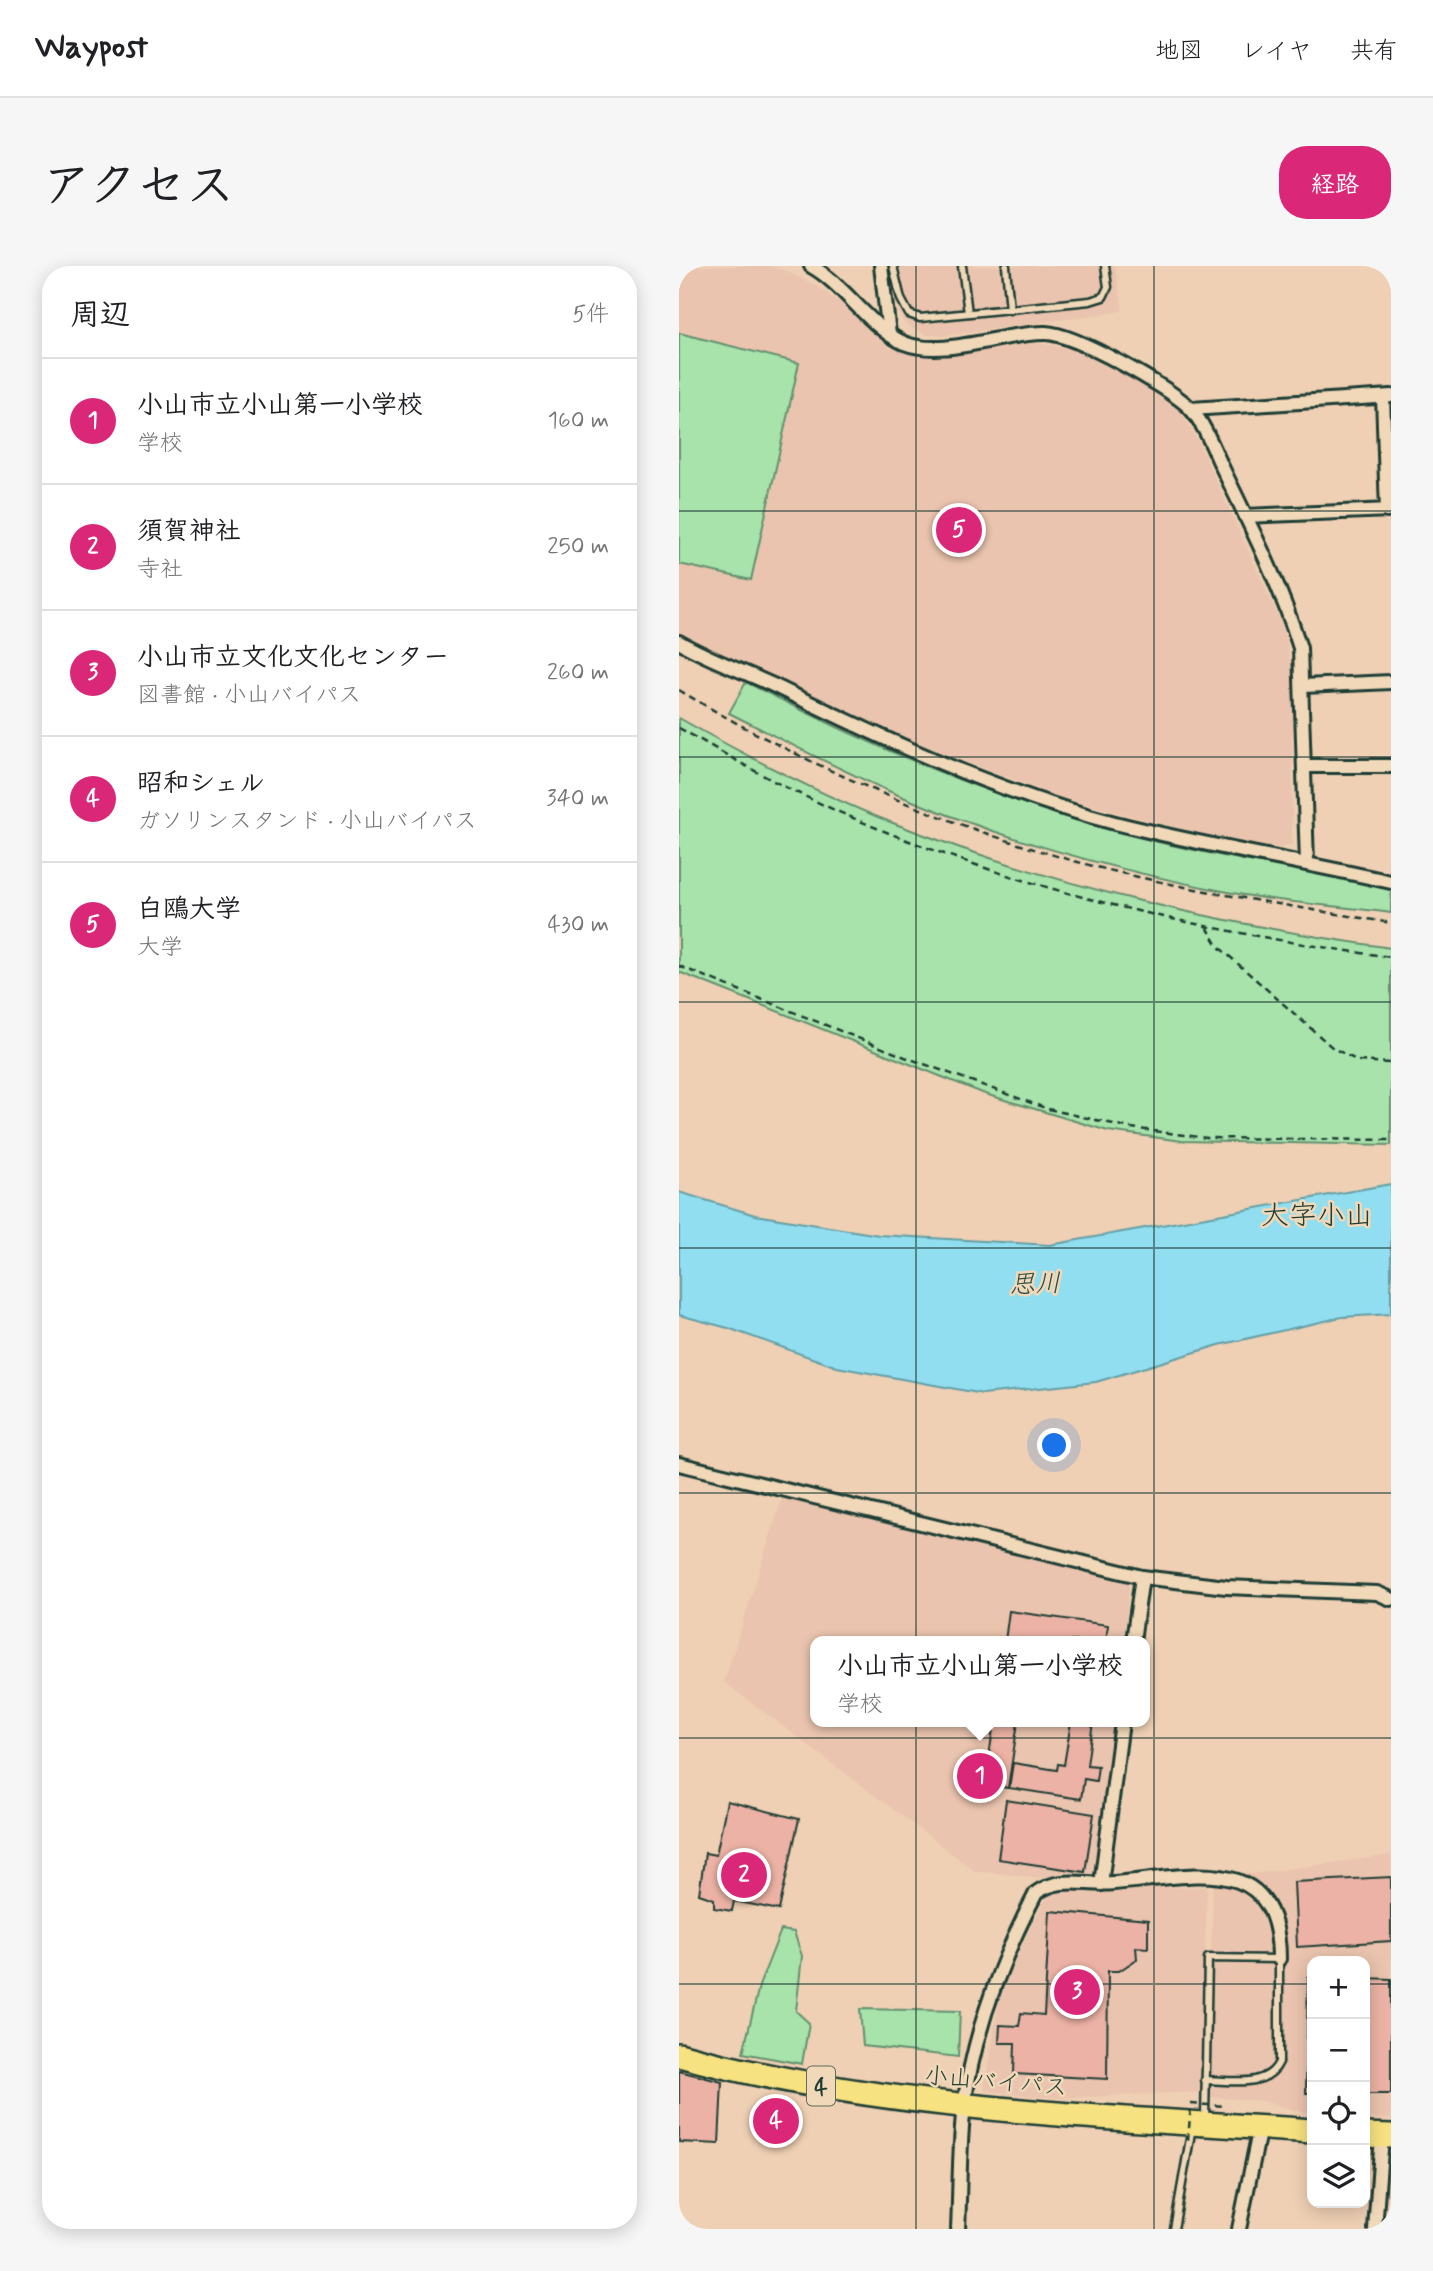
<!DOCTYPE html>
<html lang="ja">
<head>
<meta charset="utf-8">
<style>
	body { margin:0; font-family:Mynerve,"Klee One",sans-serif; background:#f6f6f6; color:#202124 }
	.controls { position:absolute; right:21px; bottom:21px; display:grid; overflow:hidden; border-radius:14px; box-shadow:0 4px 18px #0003 }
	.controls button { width:63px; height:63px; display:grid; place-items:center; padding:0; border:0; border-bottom:2px solid #e0e0e0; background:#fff; color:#202124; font:35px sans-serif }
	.you { position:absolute; left:376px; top:1180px; width:24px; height:24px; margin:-18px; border:5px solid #fff; border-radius:50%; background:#1a73e8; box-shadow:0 0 0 10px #1a73e833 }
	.badge { display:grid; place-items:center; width:46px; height:46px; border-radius:50%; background:#db2777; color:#fff; font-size:23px; font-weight:700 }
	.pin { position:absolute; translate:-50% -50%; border:4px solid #fff; box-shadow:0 2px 7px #0006 }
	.popup { position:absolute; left:131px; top:1370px; width:340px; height:91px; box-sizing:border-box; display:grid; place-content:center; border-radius:14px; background:#fff; filter:drop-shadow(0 2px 5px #0005); font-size:23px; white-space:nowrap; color:#757577 }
	.popup b { font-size:26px; color:#202124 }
	.popup::after { content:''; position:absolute; left:50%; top:100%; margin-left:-14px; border:14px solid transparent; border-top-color:#fff }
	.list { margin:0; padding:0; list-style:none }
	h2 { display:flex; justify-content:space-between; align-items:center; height:91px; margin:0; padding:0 28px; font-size:30px }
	h2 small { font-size:23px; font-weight:400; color:#757577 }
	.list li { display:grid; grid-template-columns:46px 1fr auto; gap:21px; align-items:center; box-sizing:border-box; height:126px; padding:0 28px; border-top:2px solid #e0e0e0 }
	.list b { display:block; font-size:26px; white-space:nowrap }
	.list p { margin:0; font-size:23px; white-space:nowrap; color:#757577 }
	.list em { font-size:23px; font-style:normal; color:#757577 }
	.icon { flex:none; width:38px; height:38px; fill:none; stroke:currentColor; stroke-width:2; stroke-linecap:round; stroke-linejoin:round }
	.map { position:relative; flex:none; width:712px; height:1963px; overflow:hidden; border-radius:28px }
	header { display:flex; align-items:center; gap:42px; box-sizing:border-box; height:98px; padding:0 35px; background:#fff; border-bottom:2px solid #e0e0e0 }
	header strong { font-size:33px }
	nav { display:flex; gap:38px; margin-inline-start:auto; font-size:24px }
	.intro { display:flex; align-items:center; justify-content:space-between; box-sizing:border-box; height:168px; padding:0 42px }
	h1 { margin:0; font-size:49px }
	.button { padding:18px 32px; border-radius:28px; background:#db2777; color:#fff; font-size:24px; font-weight:700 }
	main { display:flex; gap:42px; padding:0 42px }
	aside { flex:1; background:#fff; border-radius:28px; box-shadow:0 4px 18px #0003 }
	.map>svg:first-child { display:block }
</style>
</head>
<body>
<header>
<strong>Waypost</strong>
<nav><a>地図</a><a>レイヤ</a><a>共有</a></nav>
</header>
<div class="intro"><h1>アクセス</h1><a class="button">経路</a></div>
<main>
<aside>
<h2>周辺<small>5件</small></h2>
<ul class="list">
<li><span class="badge">1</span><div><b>小山市立小山第一小学校</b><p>学校</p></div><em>160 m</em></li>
<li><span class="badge">2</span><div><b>須賀神社</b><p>寺社</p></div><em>250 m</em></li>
<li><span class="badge">3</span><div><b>小山市立文化文化センター</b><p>図書館 · 小山バイパス</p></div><em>260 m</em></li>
<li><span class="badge">4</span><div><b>昭和シェル</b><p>ガソリンスタンド · 小山バイパス</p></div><em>340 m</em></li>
<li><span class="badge">5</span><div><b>白鴎大学</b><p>大学</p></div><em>430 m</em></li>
</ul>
</aside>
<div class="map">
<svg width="712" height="1963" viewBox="0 0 712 1963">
	<rect width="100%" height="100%" fill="#efd0b4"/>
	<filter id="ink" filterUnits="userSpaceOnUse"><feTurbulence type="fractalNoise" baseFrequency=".0143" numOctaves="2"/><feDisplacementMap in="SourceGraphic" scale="14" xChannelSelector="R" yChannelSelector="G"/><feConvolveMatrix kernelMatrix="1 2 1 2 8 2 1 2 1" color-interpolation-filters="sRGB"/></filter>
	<g filter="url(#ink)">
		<g fill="#eac4ae">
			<polygon points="0,0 89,0 104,4 135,18 166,40 211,82 243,91 355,77 390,82 471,121 497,138 518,173 602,356 609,382 614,417 613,578 602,582 589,581 485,559 381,531 247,481 83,405 17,379 0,368"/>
			<polygon points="207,0 436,0 444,45 264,70 248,69 230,61 224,55 217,42"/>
			<polygon points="107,1220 452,1301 445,1375 136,1375 136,1456 438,1456 422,1618 296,1605 45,1416"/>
			<polygon points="712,1589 712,1853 686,1852 686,1695 633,1695 633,1849 584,1835 529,1831 534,1613"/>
			<polygon points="528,1621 522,1826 378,1832 305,1825 322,1719 368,1630 393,1623"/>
		</g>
		<g fill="#a7e3aa" stroke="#63906f" stroke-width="2">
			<polygon points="0,67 120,97 72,314 0,298"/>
			<path d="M 67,416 C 166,468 268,513 375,547 C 484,583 599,600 712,621 L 712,647 C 660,640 606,637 554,627 C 438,605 321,573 212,526 C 157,502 104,474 50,447 Z"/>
			<path d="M 0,452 C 69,491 140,528 214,557 C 377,621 540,658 712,682 L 712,879 L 503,875 L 429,865 L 306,828 L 0,706 Z"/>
			<polygon points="102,1664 115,1666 123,1690 117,1745 130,1757 123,1798 64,1787 80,1720"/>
			<polygon points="181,1743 281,1745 279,1791 184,1780"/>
		</g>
		<polygon fill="#91def0" stroke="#639ea5" stroke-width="2" points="712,918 712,1048 663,1051 540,1079 417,1116 304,1128 158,1101 49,1062 0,1049 0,926 76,949 200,969 371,979"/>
		<g fill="#ecb2a5" stroke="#1f3d34" stroke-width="2">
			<polygon points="330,1345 429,1359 427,1375 326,1375"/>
			<polygon points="315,1456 339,1456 329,1522 306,1518"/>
			<polygon points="392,1456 414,1456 408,1499 419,1500 417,1515 405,1513 402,1533 330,1522 334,1497 378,1504 379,1498 385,1499"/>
			<polygon points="327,1534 415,1548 406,1606 319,1593"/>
			<polygon points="48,1535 120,1553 100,1644 55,1635 53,1645 35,1642 35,1633 20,1628 26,1587 37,1589"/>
			<polygon points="712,1611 712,1675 618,1681 615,1616"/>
			<polygon points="371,1645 469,1654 469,1682 457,1681 458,1693 440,1705 429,1705 428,1813 335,1808 336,1777 320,1777 321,1759 340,1760 342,1747 365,1749"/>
			<polygon points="629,1711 633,1711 633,1827 627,1827"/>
			<polygon points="686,1712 712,1713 712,1828 686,1828"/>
			<polygon points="0,1805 43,1816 40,1878 0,1876"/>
		</g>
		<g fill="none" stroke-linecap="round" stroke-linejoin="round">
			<g stroke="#1f3d34" stroke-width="11">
				<g id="lane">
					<polyline points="214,0 222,33 230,48 241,52 411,35 424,31 429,21 426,0"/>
					<polyline points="283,0 289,47"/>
					<polyline points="327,0 331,44"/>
					<path d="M 526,1814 C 550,1814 588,1823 600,1796 L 600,1693 L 529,1692 L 526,1853"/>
					<polyline points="495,1963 513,1861"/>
				</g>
			</g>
			<g stroke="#1f3d34" stroke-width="18">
				<g id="street">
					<path d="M 132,0 C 166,19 191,62 225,77 C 265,93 324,66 367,67 C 396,68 490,121 511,142 C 525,157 535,184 544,203 C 572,261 602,320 621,382 L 628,597"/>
					<polyline points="202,0 210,68"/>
					<polyline points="704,131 708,245"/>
					<polyline points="512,143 712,130"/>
					<polyline points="566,250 712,244"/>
					<path d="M 0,376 C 31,394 64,405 96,420 C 206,474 318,526 436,557 C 527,580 620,595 712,616"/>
					<polyline points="624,420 712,416"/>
					<polyline points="626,500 712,500"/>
					<polyline points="0,1198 463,1311 547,1321 698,1327 712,1333"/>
					<polyline points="454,1375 463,1311"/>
					<polyline points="422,1618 443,1456"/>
					<path d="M 279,1963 C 281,1922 280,1880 285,1840 C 295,1766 323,1692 357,1627 C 382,1609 407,1620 435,1617 C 511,1611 600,1583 600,1693"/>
					<polyline points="560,1963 581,1861"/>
					<polyline points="696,1963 703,1870"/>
				</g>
			</g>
			<g stroke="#1f3d34" stroke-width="28">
				<g id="highway">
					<path d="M 0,1789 C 206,1845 421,1850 633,1865"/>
					<polyline points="686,1869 712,1870"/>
				</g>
			</g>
			<g stroke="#1f3d34" stroke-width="2.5" stroke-dasharray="7 5" stroke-linecap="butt">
				<path d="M 0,424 C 121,497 262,558 399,596 C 502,624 607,639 712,657"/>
				<path d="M 0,462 C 40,484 80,509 121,528 C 307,617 509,664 712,691"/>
				<polyline points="528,661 540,681 654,782 679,795 712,797"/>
				<polyline points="0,700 226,791 369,843 452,862 528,872 712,874"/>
			</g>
			<use href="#lane" stroke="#f0d8b8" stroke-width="6"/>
			<use href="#street" stroke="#f0d8b8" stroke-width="12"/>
			<use href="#highway" stroke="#f7e281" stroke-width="23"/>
			<polyline stroke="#1f3d34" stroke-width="2.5" stroke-dasharray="7 5" stroke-linecap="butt" points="509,1874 512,1838 547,1840"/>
		</g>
	</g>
	<path fill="none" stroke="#1f3d34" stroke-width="2" stroke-opacity="0.55" d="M 237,0 L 237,1963M 475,0 L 475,1963M 0,245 L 712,245M 0,491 L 712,491M 0,736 L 712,736M 0,982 L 712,982M 0,1227 L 712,1227M 0,1472 L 712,1472M 0,1718 L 633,1718M 686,1718 L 712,1718"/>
	<g text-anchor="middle" stroke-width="5" stroke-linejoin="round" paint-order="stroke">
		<rect fill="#f0d8b8" stroke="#5e6c5c" stroke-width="2" x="128" y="1800.5" width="28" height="39" rx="5"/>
		<g font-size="23" font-weight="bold" fill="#1f3d34">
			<text x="142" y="1828">4</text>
		</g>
		<g font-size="24" fill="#1f3d34" stroke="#f0d8b8">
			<text transform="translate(317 1815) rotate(5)" y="8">小山バイパス</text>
		</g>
		<g font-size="26" font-style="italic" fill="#2a4d47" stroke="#f0d8b8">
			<text transform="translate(356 1017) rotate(-2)" y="9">思川</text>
		</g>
		<g font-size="28" fill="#1f3d34" stroke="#f0d8b8">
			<text x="638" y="958">大字小山</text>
		</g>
	</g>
</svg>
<div class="controls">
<button>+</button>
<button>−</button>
<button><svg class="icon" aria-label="locate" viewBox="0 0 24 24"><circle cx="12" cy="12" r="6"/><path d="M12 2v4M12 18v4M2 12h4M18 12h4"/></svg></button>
<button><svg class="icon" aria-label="layers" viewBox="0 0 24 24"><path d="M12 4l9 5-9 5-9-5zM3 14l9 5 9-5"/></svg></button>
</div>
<div class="you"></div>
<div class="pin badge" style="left:301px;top:1510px">1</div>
<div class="popup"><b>小山市立小山第一小学校</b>学校</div>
<div class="pin badge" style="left:65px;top:1609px">2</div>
<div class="pin badge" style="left:398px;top:1726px">3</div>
<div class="pin badge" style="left:97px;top:1855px">4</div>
<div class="pin badge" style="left:280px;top:264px">5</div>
</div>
</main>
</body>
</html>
